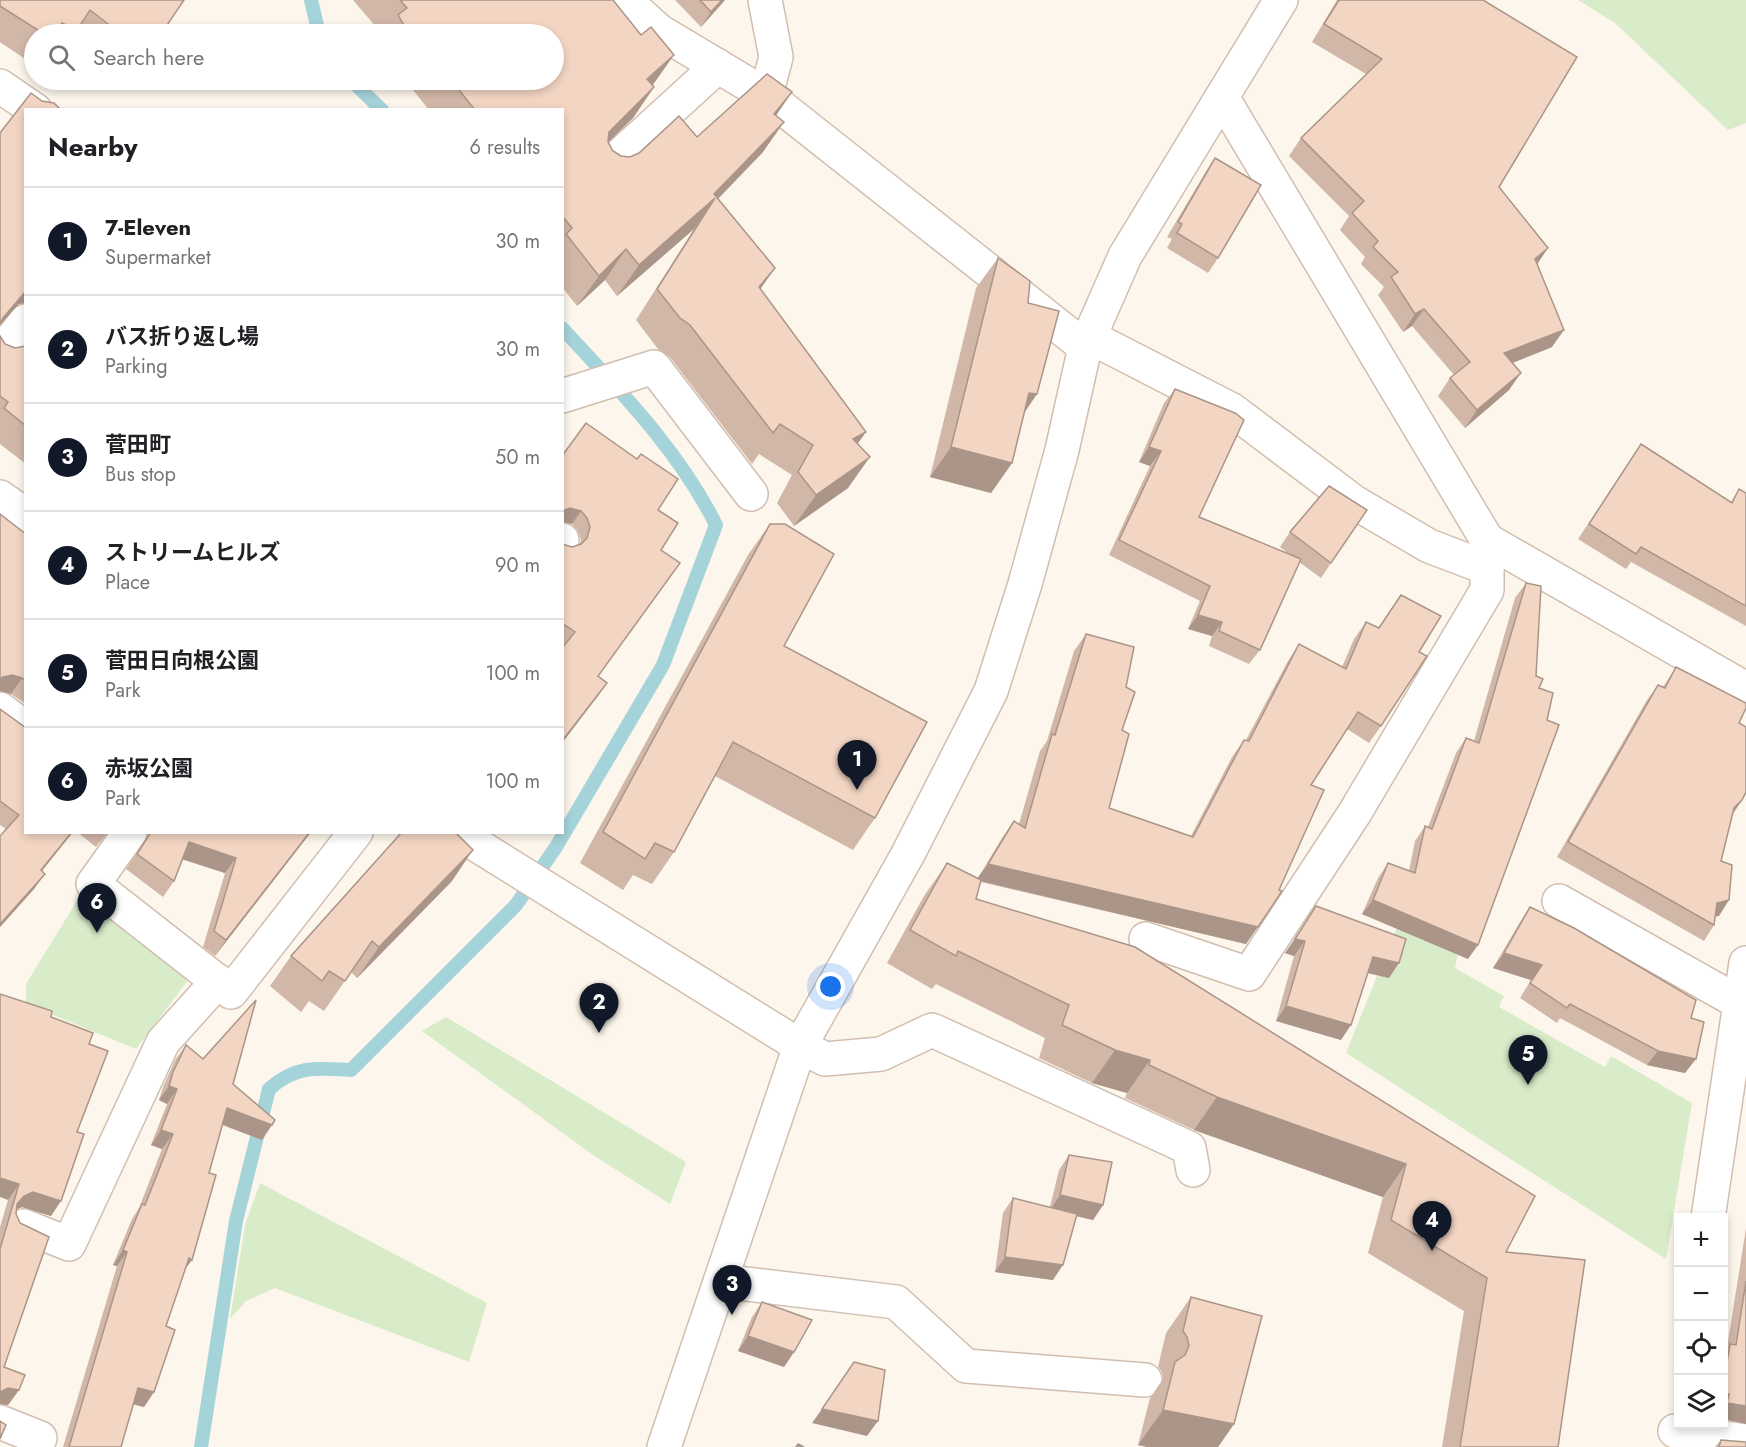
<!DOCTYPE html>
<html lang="en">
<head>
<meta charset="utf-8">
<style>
	body { margin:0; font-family:Jost,"Noto Sans JP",sans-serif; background:#f2f2f2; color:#202124 }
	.controls { position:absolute; right:18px; bottom:18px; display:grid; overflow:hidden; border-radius:0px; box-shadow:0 3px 9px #0003 }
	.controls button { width:54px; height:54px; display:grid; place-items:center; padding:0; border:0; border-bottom:2px solid #e0e0e0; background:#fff; color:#202124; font:30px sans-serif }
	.you { position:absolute; left:831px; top:987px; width:21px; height:21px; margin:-15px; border:4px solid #fff; border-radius:50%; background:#1a73e8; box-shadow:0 0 0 9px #1a73e833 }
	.badge { display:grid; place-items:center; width:39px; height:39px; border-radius:50%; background:#111827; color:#fff; font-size:20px; font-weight:700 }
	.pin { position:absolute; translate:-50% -50px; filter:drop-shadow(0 2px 3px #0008) }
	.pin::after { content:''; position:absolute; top:32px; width:21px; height:18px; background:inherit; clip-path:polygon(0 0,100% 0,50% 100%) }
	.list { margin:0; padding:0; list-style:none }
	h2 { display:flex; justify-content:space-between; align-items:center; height:78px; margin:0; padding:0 24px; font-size:26px }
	h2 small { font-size:20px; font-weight:400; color:#757577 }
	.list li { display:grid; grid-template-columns:39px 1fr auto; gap:18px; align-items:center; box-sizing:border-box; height:108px; padding:0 24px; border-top:2px solid #e0e0e0 }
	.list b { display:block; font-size:22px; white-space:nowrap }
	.list p { margin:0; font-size:20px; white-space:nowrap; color:#757577 }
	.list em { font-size:20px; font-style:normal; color:#757577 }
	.icon { flex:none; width:33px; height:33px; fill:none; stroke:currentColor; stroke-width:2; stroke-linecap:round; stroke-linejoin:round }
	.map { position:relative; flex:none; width:1746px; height:1447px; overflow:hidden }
	.search { position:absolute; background:#fff; box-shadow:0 3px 9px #0003; left:24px; top:24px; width:540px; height:66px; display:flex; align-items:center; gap:15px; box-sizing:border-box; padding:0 21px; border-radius:33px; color:#757577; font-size:22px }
	.panel { position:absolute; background:#fff; box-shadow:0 3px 9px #0003; left:24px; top:108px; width:540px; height:726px; border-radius:0px }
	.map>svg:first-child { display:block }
</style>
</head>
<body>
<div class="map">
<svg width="1746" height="1447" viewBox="0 0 1746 1447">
	<rect width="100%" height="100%" fill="#fdf6ec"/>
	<g fill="#d8ecc9">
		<polygon points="1578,0 1746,0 1746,123 1728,130 1615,23"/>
		<polygon points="83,891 192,975 136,1049 26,1004 26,984"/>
		<polygon points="1401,917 1461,941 1455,968 1504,996 1499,1007 1605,1067 1611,1056 1692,1103 1666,1259 1346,1053"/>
		<polygon points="446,1017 686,1162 670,1204 593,1155 422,1031"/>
		<polygon points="260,1183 487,1303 469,1362 275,1288 246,1301 230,1319 245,1225"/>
	</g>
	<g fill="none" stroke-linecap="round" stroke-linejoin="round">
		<g stroke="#a5d3da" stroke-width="14">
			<polyline points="311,0 319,34"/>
			<polyline points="351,80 382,110"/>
			<path d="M 201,1447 L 236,1221 L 269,1089 C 296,1065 317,1068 351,1070 L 516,905 L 556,847 L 663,665 L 716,525 C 679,450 618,389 562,328"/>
		</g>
		<g stroke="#d1beb0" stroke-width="36">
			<g id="minor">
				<polyline points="625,0 659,31 766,95 1085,347"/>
				<polyline points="765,0 776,57 766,95"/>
				<polyline points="0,86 35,110"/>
				<polyline points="1222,97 1487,540 1746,689"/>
				<polyline points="605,169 718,66"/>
				<polyline points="1090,337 1232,410 1354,502 1429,546 1487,568"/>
				<polyline points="0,354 26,321"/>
				<polyline points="562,396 654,367 751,494"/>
				<polyline points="0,497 26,515"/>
				<polyline points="562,540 562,541"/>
				<polyline points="0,709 26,728"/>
				<polyline points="130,832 93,884 231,992 356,832"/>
				<polyline points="456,832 800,1046 825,1059 881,1054 932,1030 1189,1148 1193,1170"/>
				<polyline points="1559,901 1740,1003"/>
				<polyline points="1146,939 1249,974 1354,814 1487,590 1487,540"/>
				<polyline points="1708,1218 1746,963"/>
				<polyline points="24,1226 69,1244 163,1042 218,981"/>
				<polyline points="722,1281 896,1302 966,1366 1145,1380"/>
				<polyline points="0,1422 40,1438 36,1447"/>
				<polyline points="1675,1431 1746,1441"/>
				<polyline points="664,1447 800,1046 908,854 991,691 1025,584 1062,450 1085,347 1125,256 1281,0"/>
			</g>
		</g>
		<use href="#minor" stroke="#fff" stroke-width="33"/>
	</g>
	<g fill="#d1b7a8">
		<polygon points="0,0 184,0 161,34 34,34 34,65 0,42"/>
		<polygon points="353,0 613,0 654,87 633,118 608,142 613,151 621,156 630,157 697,137 792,92 776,115 763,152 718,199 775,268 760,289 858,444 848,488 794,526 777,503 792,475 759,454 752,464 669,356 658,349 636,320 694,229 617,296 605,280 577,306 562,287 562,110 429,110 409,85 402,90 396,80 554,80 554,34 382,34"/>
		<polygon points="675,0 725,0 701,27"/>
		<polygon points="1337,0 1483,0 1499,187 1538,264 1552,347 1512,363 1509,390 1465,428 1438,396 1450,378 1454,375 1412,326 1403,332 1378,295 1384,287 1361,264 1365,257 1340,230 1349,216 1289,156 1301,138 1366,74 1312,42"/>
		<polygon points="1215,158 1218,258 1208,273 1167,248 1172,239 1167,237 1205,173"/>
		<polygon points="998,258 1028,303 1024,414 1012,463 991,493 930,477 976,288"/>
		<polygon points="0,336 5,344 15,348 26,346 26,464 0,444"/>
		<polygon points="1175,389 1199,517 1290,555 1280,547 1290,532 1331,563 1321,578 1299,562 1260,650 1249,664 1209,646 1212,636 1188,629 1200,601 1109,555 1150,466 1139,462 1164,403"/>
		<polygon points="1641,444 1731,502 1739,489 1746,493 1746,626 1631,562 1626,569 1578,539"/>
		<polygon points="562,456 658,510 661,550 598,676 598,696 565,644 562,642 562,544 572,547 580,544 581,540 578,531 572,524"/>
		<polygon points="0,514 26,534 26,704 11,694 0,691"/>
		<polygon points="770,524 784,646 875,818 853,850 715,776 674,852 652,884 633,875 623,890 580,863 748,555"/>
		<polygon points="1526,583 1536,676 1539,688 1468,959 1362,914 1378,878 1388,863 1409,871 1415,841 1425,826 1428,827 1456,753 1466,738 1474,741 1515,598"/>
		<polygon points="1401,595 1419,652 1381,726 1369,743 1347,729 1311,785 1246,944 981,882 976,899 1535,1196 1506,1252 1558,1447 1442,1447 1464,1311 1368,1253 1383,1197 1194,1130 1125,1098 1127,1093 1092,1083 1039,1058 1045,1038 936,984 932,989 887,963 924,896 947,863 978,878 1002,838 1014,821 1019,824 1040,751 1047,741 1074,651 1086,634 1126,687 1122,730 1109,808 1191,836 1232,757 1244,740 1246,740 1288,661 1299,644 1342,667 1354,639 1366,622 1378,628"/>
		<polygon points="1676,667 1739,723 1742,800 1732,815 1721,861 1719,916 1715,916 1714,925 1704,941 1557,857 1647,700 1658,685 1663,687"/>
		<polygon points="0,709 42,871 34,889 0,927 0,836 6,829 0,825"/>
		<polygon points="77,832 108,832 96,847"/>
		<polygon points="148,832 311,832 215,956 203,947 225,873 183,859 174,881 163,897 126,869 149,834"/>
		<polygon points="452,881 357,978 351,972 324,1011 309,1001 301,1012 270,986 291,956"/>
		<polygon points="1316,906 1389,978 1368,973 1341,1040 1276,1021 1294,956 1285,953"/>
		<polygon points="1530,907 1691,1018 1685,1073 1647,1065 1560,1018 1557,1023 1520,998 1531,980 1493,968 1520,922"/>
		<polygon points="51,1017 89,1044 77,1132 51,1216 22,1207 17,1209 4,1367 19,1390 8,1405 0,1404 0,1227 8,1200"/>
		<polygon points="186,1045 233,1084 262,1140 222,1125 209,1173 192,1260 185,1269 166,1326 154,1392 144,1407 133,1404 121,1447 63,1447 117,1266 113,1265 132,1219 139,1208 162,1149 151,1145 167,1104 159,1100 163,1087 175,1060"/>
		<polygon points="1069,1155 1103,1205 1093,1220 1076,1216 1053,1280 995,1272 1003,1213 1013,1198 1050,1207 1059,1170"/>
		<polygon points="1746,1228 1746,1424 1724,1419 1724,1353 1727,1348"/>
		<polygon points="1191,1297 1234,1424 1218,1447 1147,1447 1138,1445 1150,1398 1163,1379 1162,1372 1158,1367 1166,1333"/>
		<polygon points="762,1302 794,1352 784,1367 738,1351 752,1317"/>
		<polygon points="1721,1440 1746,1447 1715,1447"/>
	</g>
	<g fill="#aa9588">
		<polygon points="722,0 725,0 701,27 711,12"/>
		<polygon points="674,55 652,86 647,79"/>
		<polygon points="409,80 413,80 409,85 402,90"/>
		<polygon points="654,87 633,118 587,163 609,132"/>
		<polygon points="792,92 771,123 774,114"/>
		<polygon points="784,122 763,152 709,208 715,198 694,229 617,296 639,265 714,194"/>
		<polygon points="1548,248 1536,266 1535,259"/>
		<polygon points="626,249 605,280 577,306 599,276"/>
		<polygon points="775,268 754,298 759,287"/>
		<polygon points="26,291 26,303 19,304 0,325 0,321"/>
		<polygon points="1424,309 1412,326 1403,332 1415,314"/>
		<polygon points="1564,330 1552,347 1492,371 1504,353"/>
		<polygon points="1521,373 1509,390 1465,428 1477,410"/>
		<polygon points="1029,393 1037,394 1016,425"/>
		<polygon points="866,432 844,463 853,439"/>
		<polygon points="951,447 1012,463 991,493 930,477"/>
		<polygon points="1149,447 1161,451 1150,466 1139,462"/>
		<polygon points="870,457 848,488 794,526 816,495"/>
		<polygon points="570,508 581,511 572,524 562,522 562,511"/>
		<polygon points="1198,615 1222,622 1212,636 1188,629"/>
		<polygon points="12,675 22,678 11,694 0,691 0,679 3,677"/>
		<polygon points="607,683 598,696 562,743 562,741"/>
		<polygon points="1742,800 1732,815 1734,808"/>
		<polygon points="72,832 73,832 30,886 41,870"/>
		<polygon points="310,832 311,832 215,956 226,940"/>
		<polygon points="189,842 236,858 225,873 178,858"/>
		<polygon points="473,850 452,881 357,978 379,947"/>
		<polygon points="988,864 1258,927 1246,944 976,880"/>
		<polygon points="45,874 34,889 0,927 0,924"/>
		<polygon points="1373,900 1478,945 1468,959 1362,914"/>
		<polygon points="1729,900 1719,916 1706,918 1717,903"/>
		<polygon points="1295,939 1305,941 1294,956 1285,953"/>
		<polygon points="1504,953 1542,965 1531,980 1493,968"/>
		<polygon points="1373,957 1399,963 1389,978 1363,972"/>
		<polygon points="1286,1006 1351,1025 1341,1040 1276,1021"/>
		<polygon points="1115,1050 1150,1060 1127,1093 1092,1083"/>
		<polygon points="1658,1051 1696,1059 1685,1073 1647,1065"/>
		<polygon points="169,1086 177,1089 167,1104 159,1100"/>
		<polygon points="1217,1097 1406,1164 1383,1197 1194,1130"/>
		<polygon points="227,1108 272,1125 262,1140 216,1122"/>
		<polygon points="161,1130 173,1134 162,1149 151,1145"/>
		<polygon points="0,1178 19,1184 8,1200 0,1197"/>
		<polygon points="33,1192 61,1201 51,1216 22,1207 13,1211 6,1220 24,1196"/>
		<polygon points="1060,1195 1103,1205 1093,1220 1050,1210"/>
		<polygon points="123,1250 127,1252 117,1266 113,1265"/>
		<polygon points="1005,1257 1063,1265 1053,1280 995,1272"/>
		<polygon points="189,1258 192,1260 181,1274"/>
		<polygon points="748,1336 794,1352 784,1367 738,1351"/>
		<polygon points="8,1388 19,1390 8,1405 0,1404 0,1392"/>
		<polygon points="138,1388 154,1392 144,1407 128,1403"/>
		<polygon points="1724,1393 1729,1394 1724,1401"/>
		<polygon points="1727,1403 1746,1406 1746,1424 1724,1419 1724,1408"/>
		<polygon points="822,1409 878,1421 867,1436 812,1423"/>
		<polygon points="1163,1410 1234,1424 1218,1447 1147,1447 1138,1445"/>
	</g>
	<g fill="#f3d5c3" stroke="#aa9588" stroke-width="1.5">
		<polygon points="0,0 184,0 161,34 121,34 90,10 77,30 62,23 55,34 44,34 0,6"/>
		<polygon points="400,0 613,0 641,35 651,27 674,55 647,79 654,87 609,132 608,142 613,151 621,156 630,157 639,153 679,116 697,137 767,74 792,92 774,114 784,122 714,194 775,268 759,287 866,432 853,439 870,457 816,495 798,472 813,445 780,424 773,433 690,325 680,318 657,289 715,198 639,265 626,249 599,276 566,234 572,228 562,216 562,110 475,110 451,80 554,80 554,34 409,34 398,15 407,8"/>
		<polygon points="700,0 722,0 711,12"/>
		<polygon points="1339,0 1483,0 1577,57 1499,187 1548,248 1535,259 1564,330 1504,353 1521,373 1477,410 1450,378 1470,362 1424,309 1415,314 1391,277 1398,272 1373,247 1378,241 1352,213 1364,201 1301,138 1382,59 1324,24"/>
		<polygon points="31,93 42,101 54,103 61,110 26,110 26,291 3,318 0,324 0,133"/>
		<polygon points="1215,158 1261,185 1218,258 1177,233 1182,224 1178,222"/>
		<polygon points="998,258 1030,281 1028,303 1059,311 1037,394 1029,393 1012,463 951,447"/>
		<polygon points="0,336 5,344 15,348 26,346 26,426 4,408 8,402 0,396"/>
		<polygon points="1175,389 1235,413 1244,420 1199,517 1301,559 1260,650 1219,631 1222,622 1198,615 1210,586 1119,540 1161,451 1149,447"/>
		<polygon points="586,423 637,459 641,454 678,479 658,510 678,523 661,550 680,563 598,676 607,683 562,741 562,648 575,632 562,623 562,544 572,547 581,544 587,538 590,527 587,518 581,511 570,508 562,511 562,456"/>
		<polygon points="1641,444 1732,503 1739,489 1746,493 1746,606 1641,547 1636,554 1589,524"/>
		<polygon points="1329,486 1367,510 1331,563 1290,532"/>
		<polygon points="0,514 26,534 26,681 22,678 12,675 3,677 0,679"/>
		<polygon points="770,524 785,524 834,554 784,646 927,722 875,818 733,742 674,852 655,843 645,859 603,832"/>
		<polygon points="1526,583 1541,586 1536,676 1543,679 1539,688 1553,693 1547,720 1559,725 1478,945 1373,900 1388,863 1415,873 1425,826 1432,829 1466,738 1479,743"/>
		<polygon points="1401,595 1441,616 1419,652 1427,656 1381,726 1358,712 1311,785 1324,790 1279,890 1282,891 1258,927 988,864 1014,821 1025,828 1052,734 1055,735 1086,634 1134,647 1126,687 1135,692 1122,730 1129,734 1109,808 1193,837 1244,740 1249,741 1299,644 1346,669 1366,622 1379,628"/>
		<polygon points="1676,667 1746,703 1746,708 1739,723 1746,727 1746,792 1742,800 1734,808 1721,861 1732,865 1729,900 1717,903 1714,925 1568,842 1658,685 1665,688"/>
		<polygon points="0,709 26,728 26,832 72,832 41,870 45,874 0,924 0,836 19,815 0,801"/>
		<polygon points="151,832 310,832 226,940 214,931 236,858 189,842 174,881 137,854"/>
		<polygon points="402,832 455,832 473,850 379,947 372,941 345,981 329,971 322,981 291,956"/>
		<polygon points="947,863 981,880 976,899 1135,947 1535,1196 1506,1252 1585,1260 1558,1447 1460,1447 1487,1278 1391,1220 1406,1164 1217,1097 1149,1065 1150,1060 1115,1050 1062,1025 1069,1005 958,951 956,956 910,930"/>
		<polygon points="1316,906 1406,939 1399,963 1373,957 1351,1025 1286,1006 1305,941 1295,939"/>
		<polygon points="1530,907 1574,928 1696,1000 1691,1018 1704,1022 1696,1059 1658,1051 1570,1004 1567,1008 1530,983 1542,965 1504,953"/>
		<polygon points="0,994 52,1011 51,1017 93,1033 89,1044 108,1051 77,1132 84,1134 61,1201 33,1192 24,1196 17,1204 16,1214 20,1223 49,1237 4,1367 25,1375 19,1390 8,1388 0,1392 0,1249 19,1184 0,1178"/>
		<polygon points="256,1000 233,1084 275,1120 272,1125 227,1108 209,1173 216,1175 192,1260 189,1258 166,1326 175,1330 154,1392 138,1388 121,1447 69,1447 127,1252 123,1250 142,1204 145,1205 173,1134 161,1130 177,1089 169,1086 173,1072 186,1045 203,1059"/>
		<polygon points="1069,1155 1112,1162 1103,1205 1060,1195"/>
		<polygon points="1013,1198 1077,1214 1063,1265 1005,1257"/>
		<polygon points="1746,1281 1746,1406 1727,1403 1729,1394 1724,1393 1724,1381 1730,1344 1736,1345"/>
		<polygon points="1191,1297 1262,1316 1234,1424 1163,1410 1175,1362 1185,1355 1189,1346 1187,1337 1183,1331"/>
		<polygon points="762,1302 812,1320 794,1352 748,1336"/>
		<polygon points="854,1362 885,1370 878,1421 822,1409"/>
		<polygon points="0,1421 6,1425 0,1439"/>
		<polygon points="1721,1440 1746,1442 1746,1447 1719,1447"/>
		<polygon points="798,1444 804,1447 796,1447"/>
	</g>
</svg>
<div class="controls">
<button>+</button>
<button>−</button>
<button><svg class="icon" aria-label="locate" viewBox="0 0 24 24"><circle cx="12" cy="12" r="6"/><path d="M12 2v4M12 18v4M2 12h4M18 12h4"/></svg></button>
<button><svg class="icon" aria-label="layers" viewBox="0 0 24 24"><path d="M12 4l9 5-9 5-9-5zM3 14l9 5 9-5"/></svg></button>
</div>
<div class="you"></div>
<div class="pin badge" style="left:857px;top:790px">1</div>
<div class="pin badge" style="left:599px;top:1033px">2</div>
<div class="pin badge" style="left:732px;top:1315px">3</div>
<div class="pin badge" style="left:1432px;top:1251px">4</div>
<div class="pin badge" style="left:1528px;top:1085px">5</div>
<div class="pin badge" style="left:97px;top:933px">6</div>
<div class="search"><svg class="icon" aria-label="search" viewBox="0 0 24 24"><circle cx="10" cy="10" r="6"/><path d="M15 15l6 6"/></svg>Search here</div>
<section class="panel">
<h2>Nearby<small>6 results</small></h2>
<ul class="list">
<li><span class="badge">1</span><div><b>7-Eleven</b><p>Supermarket</p></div><em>30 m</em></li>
<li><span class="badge">2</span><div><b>バス折り返し場</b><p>Parking</p></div><em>30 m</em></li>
<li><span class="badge">3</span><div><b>菅田町</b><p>Bus stop</p></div><em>50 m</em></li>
<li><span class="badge">4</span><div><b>ストリームヒルズ</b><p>Place</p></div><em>90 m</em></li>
<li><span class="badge">5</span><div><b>菅田日向根公園</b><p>Park</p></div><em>100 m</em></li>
<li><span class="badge">6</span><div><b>赤坂公園</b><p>Park</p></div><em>100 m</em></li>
</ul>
</section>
</div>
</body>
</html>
